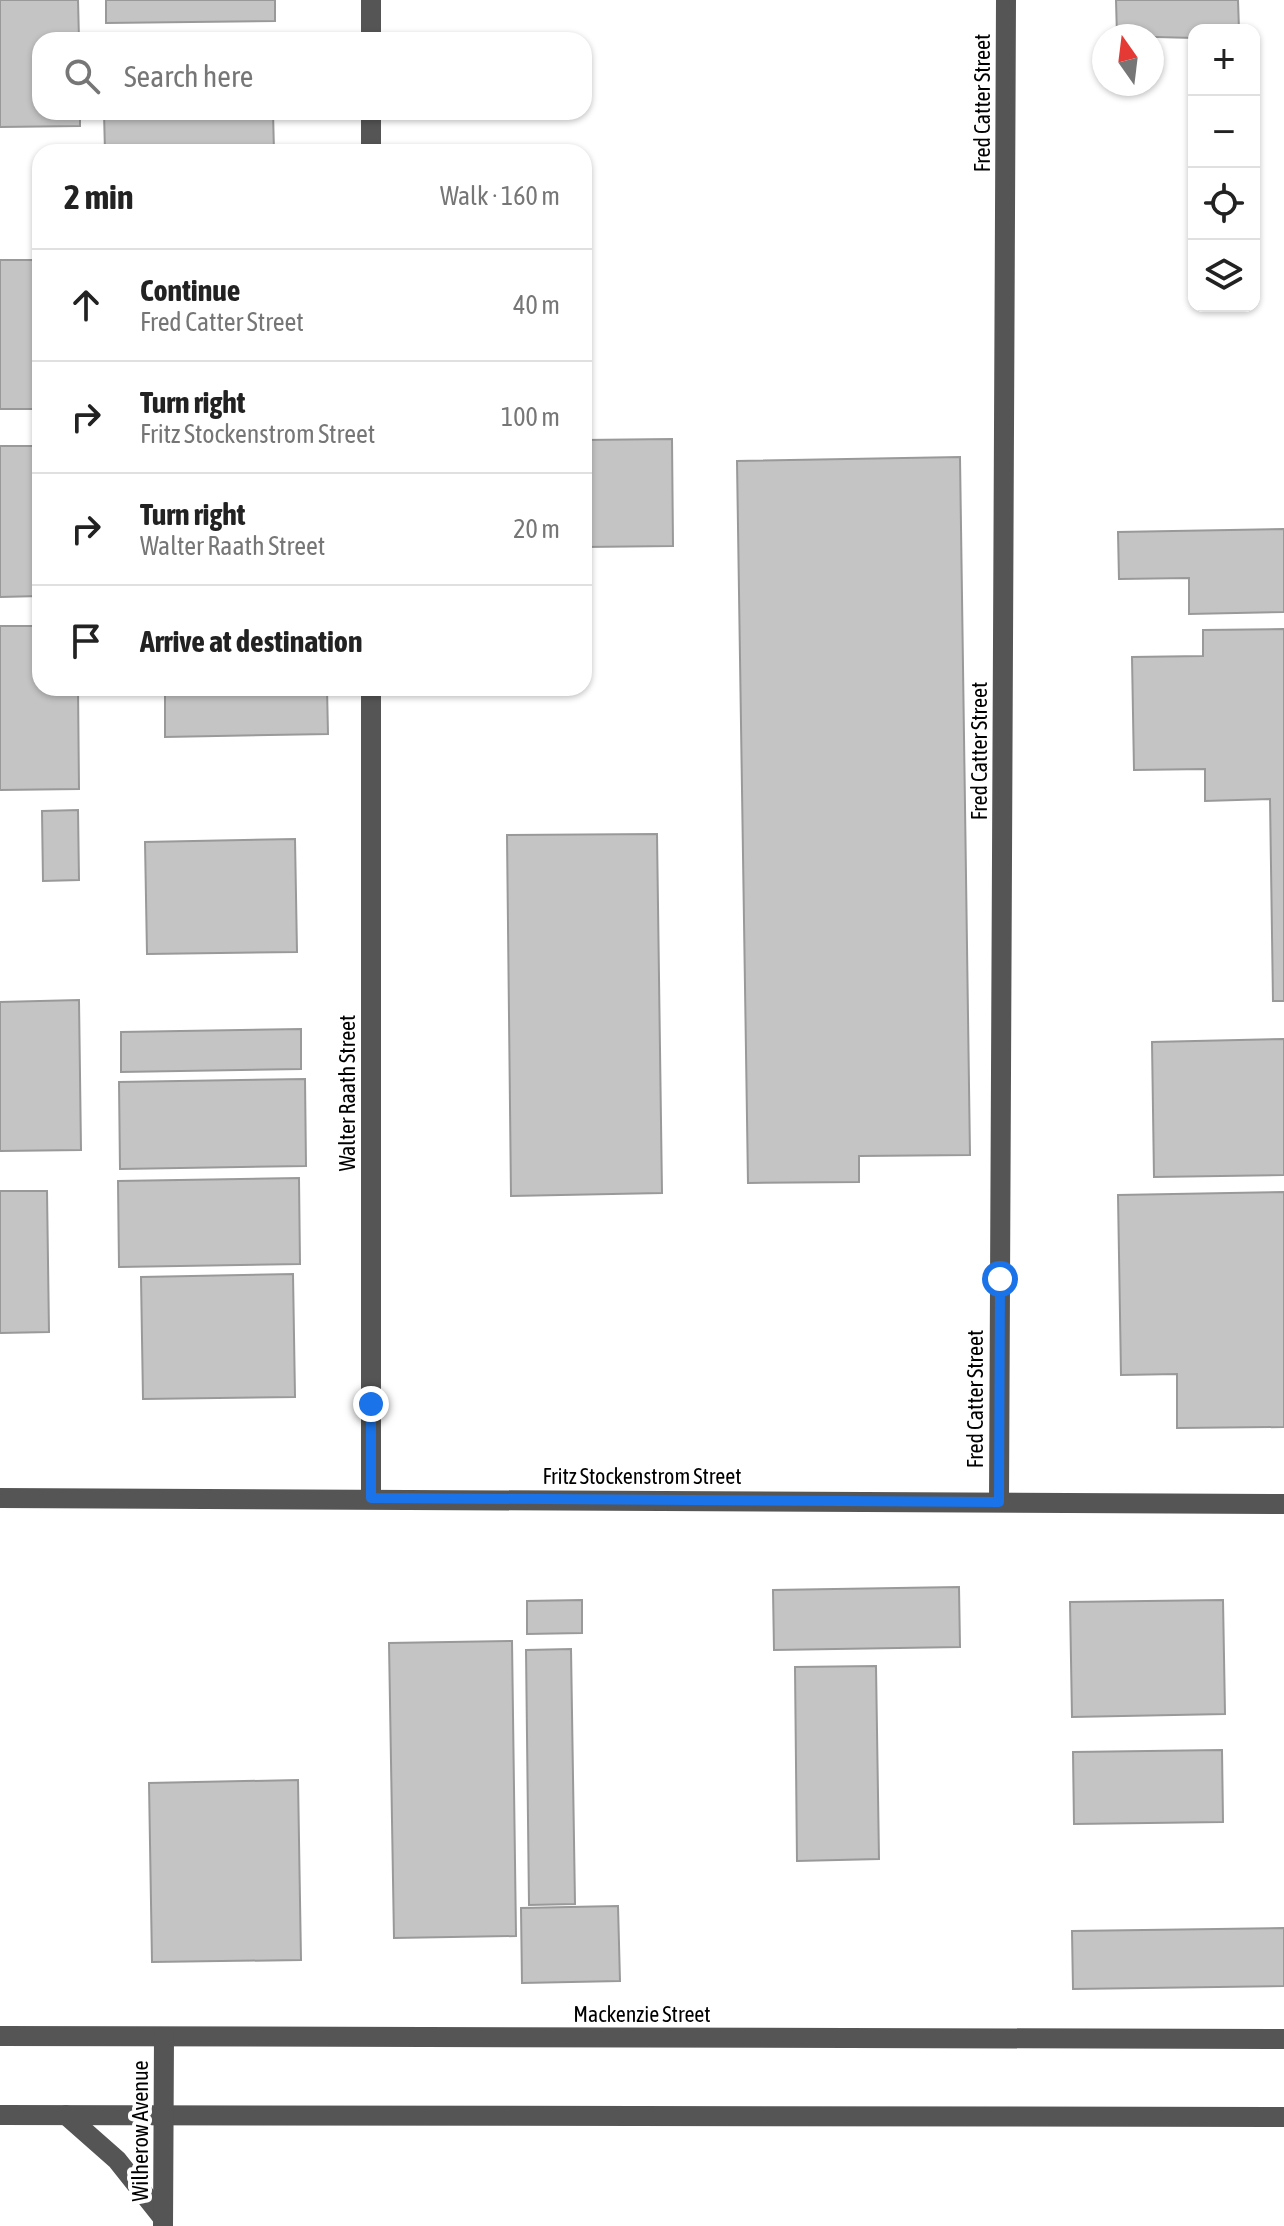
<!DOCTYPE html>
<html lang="en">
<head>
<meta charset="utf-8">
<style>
	body { margin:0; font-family:"Asap Condensed",sans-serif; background:#f2f2f2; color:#222 }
	.controls { position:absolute; right:24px; top:24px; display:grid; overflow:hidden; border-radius:16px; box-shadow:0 2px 6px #0004 }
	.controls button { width:72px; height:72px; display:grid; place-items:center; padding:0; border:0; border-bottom:2px solid #e0e0e0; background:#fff; color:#222; font:40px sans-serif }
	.compass { position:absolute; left:1092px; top:24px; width:72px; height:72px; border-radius:50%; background:#fff; box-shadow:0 2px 6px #0004; rotate:346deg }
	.stop { position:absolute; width:24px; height:24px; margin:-18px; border:6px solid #1a73e8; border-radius:50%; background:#fff }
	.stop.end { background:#1a73e8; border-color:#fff; box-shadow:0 2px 8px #0008 }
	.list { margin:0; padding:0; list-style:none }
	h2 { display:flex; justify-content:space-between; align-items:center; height:104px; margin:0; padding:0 32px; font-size:34px }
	h2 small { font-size:26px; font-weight:400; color:#767676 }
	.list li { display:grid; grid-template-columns:52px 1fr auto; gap:24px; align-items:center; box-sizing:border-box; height:112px; padding:0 32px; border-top:2px solid #e0e0e0 }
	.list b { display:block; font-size:30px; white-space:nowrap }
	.list p { margin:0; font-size:26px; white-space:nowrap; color:#767676 }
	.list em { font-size:26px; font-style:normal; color:#767676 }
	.icon { flex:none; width:44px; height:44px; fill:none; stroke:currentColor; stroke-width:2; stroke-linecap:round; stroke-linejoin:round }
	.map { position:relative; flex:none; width:1284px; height:2226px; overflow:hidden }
	.search { position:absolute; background:#fff; box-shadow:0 2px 6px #0004; left:32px; top:32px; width:560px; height:88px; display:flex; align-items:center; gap:20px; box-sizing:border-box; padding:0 28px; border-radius:24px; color:#767676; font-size:30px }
	.panel { position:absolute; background:#fff; box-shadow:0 2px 6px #0004; left:32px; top:144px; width:560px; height:552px; border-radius:24px }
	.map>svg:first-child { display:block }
</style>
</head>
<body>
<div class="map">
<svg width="1284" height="2226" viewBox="0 0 1284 2226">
	<rect width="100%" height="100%" fill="#fff"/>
	<g fill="#c4c4c4" stroke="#999" stroke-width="2">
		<polygon points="0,0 78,0 79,40 40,40 40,112 80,112 80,126 0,127"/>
		<polygon points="106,0 275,0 275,21 106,23"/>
		<polygon points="1116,0 1238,0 1239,30 1194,30 1194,38 1117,36"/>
		<polygon points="104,112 273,112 274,152 105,152"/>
		<rect x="0" y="260" width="40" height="149"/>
		<polygon points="672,439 673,546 584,547 584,440"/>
		<polygon points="0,446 40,446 40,596 0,597"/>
		<polygon points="960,457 970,1155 859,1156 859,1182 748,1183 737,461"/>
		<polygon points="1284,529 1284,612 1189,614 1189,578 1119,579 1118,532"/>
		<polygon points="0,626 40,626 40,688 78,688 79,789 0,790"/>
		<polygon points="1284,629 1284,1001 1273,1001 1270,799 1205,801 1205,769 1134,770 1132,657 1203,656 1203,630"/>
		<polygon points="165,688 327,688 328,734 165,737"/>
		<polygon points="78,810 79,880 43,881 42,811"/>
		<polygon points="657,834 662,1193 511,1196 507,835"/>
		<polygon points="295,839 297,952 147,954 145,842"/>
		<polygon points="79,1000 81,1150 0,1151 0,1002"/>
		<polygon points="301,1029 301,1069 121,1072 121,1032"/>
		<polygon points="1284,1039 1284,1175 1154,1177 1152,1042"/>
		<polygon points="305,1079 306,1166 120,1169 119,1082"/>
		<polygon points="299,1178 300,1264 119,1267 118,1181"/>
		<polygon points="0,1191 47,1191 49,1332 0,1333"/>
		<polygon points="1284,1192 1284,1427 1177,1428 1177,1374 1121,1375 1118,1195"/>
		<polygon points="293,1274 295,1397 143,1399 141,1277"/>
		<polygon points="959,1587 960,1647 774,1650 773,1590"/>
		<polygon points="582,1600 582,1633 527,1634 527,1601"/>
		<polygon points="1223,1600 1225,1714 1072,1717 1070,1602"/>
		<polygon points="512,1641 516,1936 394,1938 389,1643"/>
		<polygon points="571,1649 575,1904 529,1905 526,1650"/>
		<polygon points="876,1666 879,1859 797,1861 795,1667"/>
		<polygon points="1222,1750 1223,1822 1074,1824 1073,1752"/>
		<polygon points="298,1780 301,1960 152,1962 149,1783"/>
		<polygon points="618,1906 620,1981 522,1983 521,1908"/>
		<polygon points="1284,1928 1284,1986 1073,1989 1072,1931"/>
	</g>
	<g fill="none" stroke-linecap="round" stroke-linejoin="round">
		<g stroke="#555" stroke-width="20">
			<polyline points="371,0 371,40"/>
			<polyline points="371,112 371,152"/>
			<polyline points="371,688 371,1498"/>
			<polyline points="0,1498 1284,1504"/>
			<polyline points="999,1502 1006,0"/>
			<polyline points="0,2036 1284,2039"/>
			<polyline points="0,2115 1284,2117"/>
			<polyline points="66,2115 117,2160 163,2218"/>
			<polyline points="163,2226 164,2037"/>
		</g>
	</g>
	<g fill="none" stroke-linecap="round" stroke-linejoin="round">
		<polyline stroke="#1a73e8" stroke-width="10" points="371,1404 371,1498 999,1502 1000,1279"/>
	</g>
	<g text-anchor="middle" stroke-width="8" stroke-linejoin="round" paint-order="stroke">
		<g font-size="22" fill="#000" stroke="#fff">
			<text transform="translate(982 103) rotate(-90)" y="8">Fred Catter Street</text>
			<text transform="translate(979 751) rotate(-90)" y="8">Fred Catter Street</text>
			<text transform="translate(347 1093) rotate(-90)" y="8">Walter Raath Street</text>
			<text transform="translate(975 1399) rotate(-90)" y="8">Fred Catter Street</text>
			<text x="642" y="1484">Fritz Stockenstrom Street</text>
			<text x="642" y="2022">Mackenzie Street</text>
			<text transform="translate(140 2131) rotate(-90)" y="8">Wilherow Avenue</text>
		</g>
	</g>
</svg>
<div class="controls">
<button>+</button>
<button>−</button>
<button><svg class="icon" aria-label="locate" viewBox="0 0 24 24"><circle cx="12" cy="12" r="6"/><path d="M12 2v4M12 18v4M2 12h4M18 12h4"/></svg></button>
<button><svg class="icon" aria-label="layers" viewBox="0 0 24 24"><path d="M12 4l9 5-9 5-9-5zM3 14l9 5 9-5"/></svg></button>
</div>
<svg class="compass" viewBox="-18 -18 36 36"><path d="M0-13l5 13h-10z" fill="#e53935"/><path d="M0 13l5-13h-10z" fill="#767676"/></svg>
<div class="stop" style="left:1000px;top:1279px"></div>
<div class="stop end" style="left:371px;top:1404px"></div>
<div class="search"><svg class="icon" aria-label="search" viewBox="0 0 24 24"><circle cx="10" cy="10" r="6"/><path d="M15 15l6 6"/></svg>Search here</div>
<section class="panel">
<h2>2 min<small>Walk · 160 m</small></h2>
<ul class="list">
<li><svg class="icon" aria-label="ahead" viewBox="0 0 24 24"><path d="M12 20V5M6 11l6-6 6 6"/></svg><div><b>Continue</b><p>Fred Catter Street</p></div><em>40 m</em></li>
<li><svg class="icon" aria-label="right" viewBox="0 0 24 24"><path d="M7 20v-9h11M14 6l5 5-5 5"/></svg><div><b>Turn right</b><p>Fritz Stockenstrom Street</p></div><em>100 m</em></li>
<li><svg class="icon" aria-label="right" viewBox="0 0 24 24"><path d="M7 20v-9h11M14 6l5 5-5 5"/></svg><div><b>Turn right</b><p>Walter Raath Street</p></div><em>20 m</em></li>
<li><svg class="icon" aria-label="arrive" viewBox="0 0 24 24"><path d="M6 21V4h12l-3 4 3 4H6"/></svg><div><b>Arrive at destination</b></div></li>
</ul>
</section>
</div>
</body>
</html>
